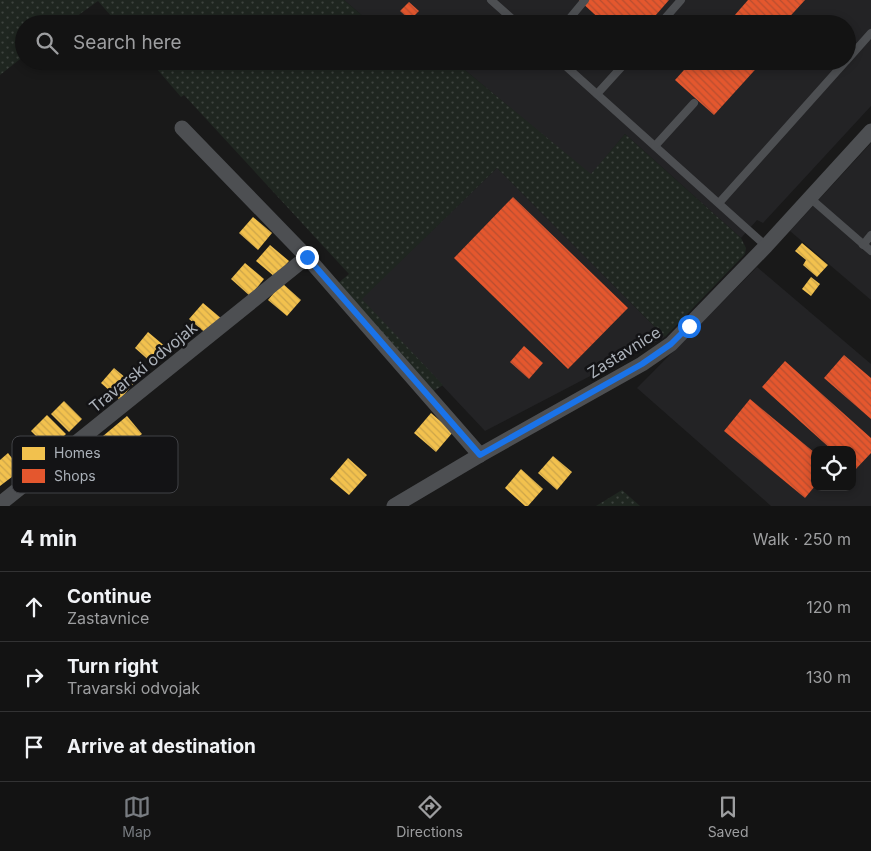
<!DOCTYPE html>
<html lang="en">
<head>
<meta charset="utf-8">
<style>
	body { margin:0; font-family:Inter,sans-serif; background:#1c1c1c; color:#f1f3f6 }
	.controls { position:absolute; right:15px; bottom:15px; display:grid; overflow:hidden; border-radius:10px; box-shadow:0 2px 8px #0003 }
	.controls button { width:45px; height:45px; display:grid; place-items:center; padding:0; border:0; border-bottom:1px solid #323233; background:#131313; color:#f1f3f6; font:25px sans-serif }
	.stop { position:absolute; width:15px; height:15px; margin:-11px; border:4px solid #1a73e8; border-radius:50%; background:#fff }
	.stop.end { background:#1a73e8; border-color:#fff; box-shadow:0 1px 5px #0008 }
	.list { margin:0; padding:0; list-style:none }
	h2 { display:flex; justify-content:space-between; align-items:center; height:65px; margin:0; padding:0 20px; font-size:21px }
	h2 small { font-size:16px; font-weight:400; color:#9d9ea0 }
	.list li { display:grid; grid-template-columns:32px 1fr auto; gap:15px; align-items:center; box-sizing:border-box; height:70px; padding:0 20px; border-top:1px solid #323233 }
	.list b { display:block; font-size:19px; white-space:nowrap }
	.list p { margin:0; font-size:16px; white-space:nowrap; color:#9d9ea0 }
	.list em { font-size:16px; font-style:normal; color:#9d9ea0 }
	.icon { flex:none; width:28px; height:28px; fill:none; stroke:currentColor; stroke-width:2; stroke-linecap:round; stroke-linejoin:round }
	.map { position:relative; flex:none; width:871px; height:506px; overflow:hidden }
	.search { position:absolute; background:#131313; box-shadow:0 2px 8px #0003; left:15px; right:15px; top:15px; height:55px; display:flex; align-items:center; gap:12px; box-sizing:border-box; padding:0 18px; border-radius:28px; color:#9d9ea0; font-size:19px }
	.sheet { height:275px; background:#131313 }
	nav { display:flex; justify-content:space-around; align-items:center; box-sizing:border-box; height:70px; border-top:1px solid #323233; background:#131313; font-size:14px; color:#9d9ea0 }
	nav a { display:grid; justify-items:center; gap:2px }
	nav .on { color:#787c81 }
	.map>svg:first-child { display:block }
</style>
</head>
<body>
<div class="map">
<svg width="871" height="506" viewBox="0 0 871 506">
	<defs>
		<pattern id="grass-dots" width="8" height="8" patternUnits="userSpaceOnUse" patternTransform="scale(1.25)"><rect width="8" height="8" fill="#1f2620"/><path d="M2 2h.1M6 6h.1" fill="none" stroke="#3d433e" stroke-width="1.8" stroke-linecap="round"/></pattern>
		<pattern id="homes-back-hatch" width="6" height="6" patternUnits="userSpaceOnUse" patternTransform="scale(1.25)"><rect width="6" height="6" fill="#f2c14e"/><path d="M-1 5l2 2M0 0l6 6M5-1l2 2" fill="none" stroke="#cca54a"/></pattern>
		<pattern id="shops-back-hatch" width="6" height="6" patternUnits="userSpaceOnUse" patternTransform="scale(1.25)"><rect width="6" height="6" fill="#e4572e"/><path d="M-1 5l2 2M0 0l6 6M5-1l2 2" fill="none" stroke="#b84e30"/></pattern>
	</defs>
	<rect width="100%" height="100%" fill="#191919"/>
	<g fill="#232325" fill-rule="evenodd">
		<polygon points="344,0 871,0 871,106 763,223 757,220 741,238 625,134 591,175 454,61 847,61 847,24 409,24 403,19 397,24 372,24"/>
		<polygon points="871,143 871,300 790,231"/>
		<polygon points="497,168 665,337 485,431 361,299"/>
		<path d="M 757,267 L 871,364 L 871,506 L 771,506 L 637,388 ZM 815,450 L 852,450 L 852,487 L 815,487 Z"/>
	</g>
	<g fill="url(#grass-dots)">
		<polygon points="0,0 344,0 372,24 118,24 98,1 66,24 24,24 24,56 0,75"/>
		<polygon points="150,61 454,61 591,174 625,134 741,238 746,248 745,254 665,337 497,168 362,299 443,385 432,392 337,284 349,274 184,95 181,97"/>
		<polygon points="622,490 640,506 596,506"/>
	</g>
	<g fill="url(#homes-back-hatch)">
		<polygon points="253,217 272,233 258,250 239,233"/>
		<polygon points="802,243 828,265 817,277 803,265 806,260 795,251"/>
		<polygon points="270,245 289,261 275,277 256,261"/>
		<polygon points="245,263 264,279 250,296 231,279"/>
		<polygon points="811,277 820,284 811,296 802,289"/>
		<polygon points="282,283 301,300 287,316 268,300"/>
		<polygon points="203,303 222,319 208,335 189,319"/>
		<polygon points="148,332 167,348 153,364 135,348"/>
		<polygon points="114,368 133,384 120,400 101,383"/>
		<polygon points="64,401 82,419 69,432 51,414"/>
		<polygon points="431,413 453,432 436,452 414,433"/>
		<polygon points="47,415 66,434 50,450 31,431"/>
		<polygon points="127,416 142,434 105,464 91,446"/>
		<polygon points="8,453 21,470 0,486 0,460"/>
		<polygon points="553,456 572,472 557,490 538,473"/>
		<polygon points="348,458 367,475 349,495 330,479"/>
		<polygon points="521,469 543,489 528,506 525,506 505,488"/>
	</g>
	<g fill="url(#shops-back-hatch)">
		<polygon points="579,0 669,0 648,24 605,24"/>
		<polygon points="748,0 805,0 783,24 727,24"/>
		<polygon points="409,2 419,11 410,20 400,11"/>
		<polygon points="692,61 763,61 714,115 675,80"/>
		<polygon points="513,197 628,308 568,369 454,258"/>
		<polygon points="524,346 543,363 529,379 510,362"/>
		<polygon points="844,355 871,378 871,419 824,378"/>
		<polygon points="785,361 871,438 871,453 855,470 852,468 852,450 832,450 762,387"/>
		<polygon points="750,399 815,453 815,486 805,498 724,431"/>
	</g>
	<g fill="none" stroke-linecap="round" stroke-linejoin="round">
		<g stroke="#4d4f52" stroke-width="8">
			<polyline points="491,0 518,24"/>
			<polyline points="565,24 585,0"/>
			<polyline points="660,24 681,0"/>
			<polyline points="847,60 871,33"/>
			<polyline points="560,61 766,246"/>
			<polyline points="597,94 627,61"/>
			<polyline points="655,146 694,103"/>
			<polyline points="810,198 871,251"/>
			<polyline points="719,203 846,61"/>
			<polyline points="863,245 871,235"/>
		</g>
		<g stroke="#4d4f52" stroke-width="15">
			<polyline points="182,128 307,257 480,455"/>
			<polyline points="0,504 307,257"/>
			<polyline points="394,506 480,455 642,364 671,344 766,246 871,131"/>
		</g>
	</g>
	<g fill="none" stroke-linecap="round" stroke-linejoin="round">
		<polyline stroke="#1a73e8" stroke-width="6" points="307,257 480,455 642,364 671,344 689,326"/>
	</g>
	<g text-anchor="middle" stroke-width="5" stroke-linejoin="round" paint-order="stroke">
		<g font-size="16" fill="#abb1b9" stroke="#131315">
			<text transform="translate(624 352) rotate(-32)" y="6">Zastavnice</text>
			<text transform="translate(143 367) rotate(-39)" y="6">Travarski odvojak</text>
		</g>
	</g>
	<rect x="12" y="436" width="166" height="57" rx="8" fill="#131315" stroke="#414246" stroke-width="1"/>
	<rect x="22" y="447" width="23" height="13" fill="#f2c14e"/>
	<rect x="22" y="469" width="23" height="14" fill="#e4572e"/>
	<g font-size="14" fill="#abb1b9">
		<text x="54" y="458">Homes</text>
		<text x="54" y="481">Shops</text>
	</g>
</svg>
<div class="controls">
<button><svg class="icon" aria-label="locate" viewBox="0 0 24 24"><circle cx="12" cy="12" r="6"/><path d="M12 2v4M12 18v4M2 12h4M18 12h4"/></svg></button>
</div>
<div class="stop" style="left:689px;top:326px"></div>
<div class="stop end" style="left:307px;top:257px"></div>
<div class="search"><svg class="icon" aria-label="search" viewBox="0 0 24 24"><circle cx="10" cy="10" r="6"/><path d="M15 15l6 6"/></svg>Search here</div>
</div>
<section class="sheet">
<h2>4 min<small>Walk · 250 m</small></h2>
<ul class="list">
<li><svg class="icon" aria-label="ahead" viewBox="0 0 24 24"><path d="M12 20V5M6 11l6-6 6 6"/></svg><div><b>Continue</b><p>Zastavnice</p></div><em>120 m</em></li>
<li><svg class="icon" aria-label="right" viewBox="0 0 24 24"><path d="M7 20v-9h11M14 6l5 5-5 5"/></svg><div><b>Turn right</b><p>Travarski odvojak</p></div><em>130 m</em></li>
<li><svg class="icon" aria-label="arrive" viewBox="0 0 24 24"><path d="M6 21V4h12l-3 4 3 4H6"/></svg><div><b>Arrive at destination</b></div></li>
</ul>
</section>
<nav>
<a class="on"><svg class="icon" aria-label="map" viewBox="0 0 24 24"><path d="M3 6l6-2 6 2 6-2v14l-6 2-6-2-6 2zM9 4v14M15 6v14"/></svg>Map</a>
<a><svg class="icon" aria-label="directions" viewBox="0 0 24 24"><path d="M12 3l9 9-9 9-9-9zM9 14v-3h6M13 9l2 2-2 2"/></svg>Directions</a>
<a><svg class="icon" aria-label="saved" viewBox="0 0 24 24"><path d="M7 4h10v16l-5-4-5 4z"/></svg>Saved</a>
</nav>
</body>
</html>
